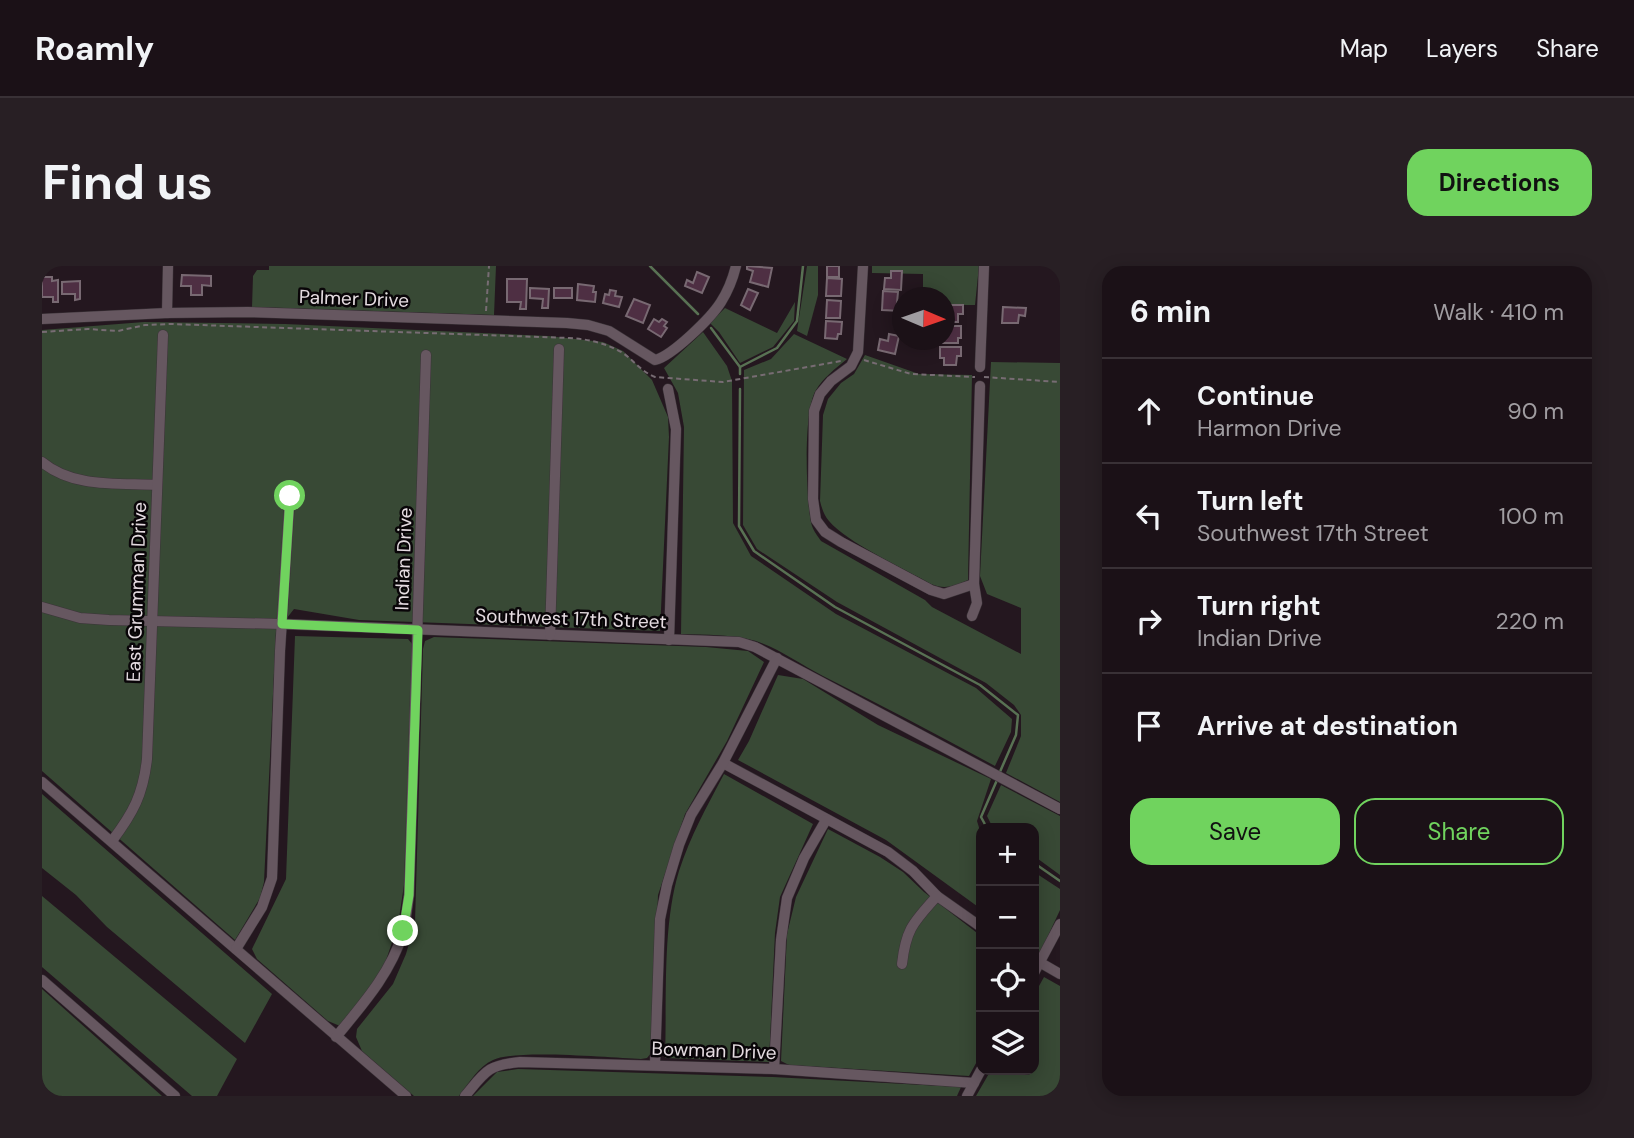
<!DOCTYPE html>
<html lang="en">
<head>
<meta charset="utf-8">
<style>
	body { margin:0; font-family:"DM Sans",sans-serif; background:#281f24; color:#f1f3f6 }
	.controls { position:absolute; right:21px; bottom:21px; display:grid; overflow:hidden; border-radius:14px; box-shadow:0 4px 18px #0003 }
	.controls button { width:63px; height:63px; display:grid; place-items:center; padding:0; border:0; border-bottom:2px solid #393136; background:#1b1117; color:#f1f3f6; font:35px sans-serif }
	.compass { position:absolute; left:850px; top:21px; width:63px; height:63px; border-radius:50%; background:#1b1117; box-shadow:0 4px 18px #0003; rotate:92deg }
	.stop { position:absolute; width:21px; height:21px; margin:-16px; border:5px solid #70d35e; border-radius:50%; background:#fff }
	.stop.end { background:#70d35e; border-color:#fff; box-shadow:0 2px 7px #0008 }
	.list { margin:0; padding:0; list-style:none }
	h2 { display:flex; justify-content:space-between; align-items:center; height:91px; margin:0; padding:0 28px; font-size:30px }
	h2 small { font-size:23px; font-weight:400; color:#a09da1 }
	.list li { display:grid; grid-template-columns:46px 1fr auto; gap:21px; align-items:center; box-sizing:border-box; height:105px; padding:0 28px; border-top:2px solid #393136 }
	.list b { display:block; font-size:26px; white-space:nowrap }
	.list p { margin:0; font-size:23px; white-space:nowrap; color:#a09da1 }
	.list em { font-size:23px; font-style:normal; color:#a09da1 }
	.actions { display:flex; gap:14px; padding:21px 28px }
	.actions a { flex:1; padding:16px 0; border:2px solid #70d35e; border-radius:21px; text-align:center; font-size:24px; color:#70d35e }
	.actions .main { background:#70d35e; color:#111 }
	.icon { flex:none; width:38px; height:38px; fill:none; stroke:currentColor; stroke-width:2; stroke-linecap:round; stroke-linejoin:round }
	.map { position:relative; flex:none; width:1018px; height:830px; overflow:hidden; border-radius:21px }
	header { display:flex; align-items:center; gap:42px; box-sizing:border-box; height:98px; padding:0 35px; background:#1b1117; border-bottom:2px solid #393136 }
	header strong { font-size:33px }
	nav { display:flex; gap:38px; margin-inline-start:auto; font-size:24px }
	.intro { display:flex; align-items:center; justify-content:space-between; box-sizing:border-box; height:168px; padding:0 42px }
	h1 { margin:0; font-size:49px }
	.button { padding:18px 32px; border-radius:21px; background:#70d35e; color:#111; font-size:24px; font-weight:700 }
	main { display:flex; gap:42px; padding:0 42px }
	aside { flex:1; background:#1b1117; border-radius:21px; box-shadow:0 4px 18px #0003 }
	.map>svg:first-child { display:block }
</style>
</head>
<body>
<header>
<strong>Roamly</strong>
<nav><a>Map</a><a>Layers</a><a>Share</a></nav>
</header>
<div class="intro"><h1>Find us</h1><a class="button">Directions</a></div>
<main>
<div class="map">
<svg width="1018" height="830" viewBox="0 0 1018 830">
	<rect width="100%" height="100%" fill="#24171f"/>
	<g fill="#384935">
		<polygon points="227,0 454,0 452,49 210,41 211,10 215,4 227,4"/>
		<polygon points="765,0 776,0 776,29 765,70 755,65"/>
		<polygon points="830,0 937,0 933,39 903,39 902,32 881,31 881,8 830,7"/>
		<polygon points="753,36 752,55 731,81 698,97 677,66 668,57 683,42 735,67"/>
		<polygon points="102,56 243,58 506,70 561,76 581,85 610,114 626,151 627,171 618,365 317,354 252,343 234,366 222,616 218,632 193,674 0,505 0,64"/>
		<path d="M 661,66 L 685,100 L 690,115 L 691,257 L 709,290 L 794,348 L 934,422 L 970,453 L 969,466 L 953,500 C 896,469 839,439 781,410 C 758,398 738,383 714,375 C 689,368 664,369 639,368 L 642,161 L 636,127 L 622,102 Z"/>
		<path d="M 752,68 L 805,93 C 794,102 781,112 774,124 C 761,145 764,230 769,256 C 770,263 775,269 779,275 L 883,334 L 890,341 L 979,388 L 979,342 L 945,328 L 938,310 L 949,96 L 1018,97 L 1018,536 L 964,507 L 979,470 L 979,449 L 972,439 L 944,417 L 795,336 L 715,283 L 701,259 L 702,104 L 729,93 Z"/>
		<path d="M 823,89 L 877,108 L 930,109 L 926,314 C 912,320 903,324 889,318 C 863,303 804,276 787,255 C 782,249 780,243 778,235 L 781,149 L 786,133 L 799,117 L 812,108 Z"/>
		<polygon points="253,370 366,373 371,379 362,619 356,659 342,700 331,718 298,760 286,755 215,693 210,683 244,613"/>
		<path d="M 392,371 L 664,381 L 706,385 L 722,396 L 685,475 L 643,548 L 616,629 L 610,786 L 605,792 L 599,793 C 569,792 474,783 451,794 C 437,800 426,818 417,830 L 372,830 L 320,785 L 314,771 L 315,763 L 351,718 L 364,688 L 373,656 L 381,383 L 383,375 Z"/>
		<polygon points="736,409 761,413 836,459 949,513 935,555 939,568 939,643 844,574 696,494 707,475"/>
		<path d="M 682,508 L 771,558 L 738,631 L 733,667 L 727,796 L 623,792 C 625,733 620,661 637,605 C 648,571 665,540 682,508 Z"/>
		<polygon points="959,519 1018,550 1018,609 992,590 992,562 951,562 945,550"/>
		<polygon points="0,528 230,728 203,777 65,661 34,629 0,602"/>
		<polygon points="786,563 838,591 861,606 882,626 939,670 939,788 927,810 747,799 739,795 745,668 754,631"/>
		<polygon points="992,606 1018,623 1018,644 998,687 992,681"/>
		<polygon points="0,630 195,793 175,830 150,830 0,701"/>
		<polygon points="1002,711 1018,720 1018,830 934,830 949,804 992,804 992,729"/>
		<polygon points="0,723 120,830 0,830"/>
		<polygon points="476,803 731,811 919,821 915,830 431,830 455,806"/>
	</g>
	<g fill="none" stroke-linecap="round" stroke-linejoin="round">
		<g stroke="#587153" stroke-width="2.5">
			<polyline points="608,0 656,48"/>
			<polyline points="669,62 698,101 698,108"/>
			<polyline points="698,101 735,82 755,55 761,0"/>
			<polyline points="698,123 697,260 712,285 793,341 938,419 976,449 974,469 957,508"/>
			<polyline points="945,562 939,551 955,514"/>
			<polyline points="992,597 1018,615"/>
		</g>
	</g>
	<g fill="#4e2f43" stroke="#786972" stroke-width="2">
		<polygon points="705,0 730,2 726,21 708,16 711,5 705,3"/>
		<rect x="785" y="0" width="12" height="11"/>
		<polygon points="849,5 860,5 859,24 842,23 843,12 849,12"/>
		<polygon points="655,6 667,11 660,27 643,20 645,14 651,17"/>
		<polygon points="140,9 169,10 169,20 160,19 160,29 149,29 149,20 139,20"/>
		<polygon points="0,11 10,11 10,15 16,14 16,36 11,36 11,31 0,31"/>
		<polygon points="785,12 800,13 799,30 784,30"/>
		<polygon points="465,13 485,13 484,43 478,43 479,36 465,36"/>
		<polygon points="38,15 38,33 33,34 33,28 20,28 20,16"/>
		<polygon points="536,18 552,20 551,26 554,26 553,36 535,34"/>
		<polygon points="488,22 507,23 506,42 500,42 501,33 488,32"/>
		<rect x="512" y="22" width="18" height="10"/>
		<polygon points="706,23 716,27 708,44 699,39"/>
		<polygon points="568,24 574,25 573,30 580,31 577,41 561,37 563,28 567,29"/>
		<polygon points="841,25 856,26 855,37 859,37 859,45 840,44"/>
		<polygon points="592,33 608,39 601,57 584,50"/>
		<polygon points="785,34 799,35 798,52 784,52"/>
		<polygon points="904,39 921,39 921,48 916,48 916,56 903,56"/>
		<polygon points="961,41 984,42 983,50 977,49 976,57 960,57"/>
		<polygon points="612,53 617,56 620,53 625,56 622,60 625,62 619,71 606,63"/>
		<polygon points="784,55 800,56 799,68 796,68 795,73 783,72"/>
		<polygon points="905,60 919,60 919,72 916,72 916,77 900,77 900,74 905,71"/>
		<polygon points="847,68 857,70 853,88 836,84 838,73 846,75"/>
		<polygon points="898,81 919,81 919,90 915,90 914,99 902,99 902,92 898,92"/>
	</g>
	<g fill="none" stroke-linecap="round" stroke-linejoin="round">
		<g stroke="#3c3439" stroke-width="11">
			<g id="street">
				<polyline points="821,0 816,86 809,100 789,115 778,128 772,145 771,233 774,254 783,266 799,276 889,324 902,328 932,318"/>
				<polyline points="125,47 126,0"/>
				<path d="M 0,53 L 125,47 L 206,46 L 525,57 L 546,59 L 567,65 L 613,94 C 630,90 669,52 679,36 C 686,25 691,12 694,0"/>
				<polyline points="938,101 942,0"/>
				<polyline points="626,123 634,163 627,374"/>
				<path d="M 0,196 C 31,222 76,217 115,219"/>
				<polyline points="0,341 38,352 67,354 240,358 697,376 713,381 1018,543"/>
				<polyline points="930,350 935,337 932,318 938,120"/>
				<polyline points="508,369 517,83"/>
				<polyline points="681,497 846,586 871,605 895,630 939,661"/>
				<polyline points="0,516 364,830"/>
				<path d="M 70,575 C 91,547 101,529 105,493 L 121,69"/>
				<polyline points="194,683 220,641 230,612 238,385 248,230"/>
				<polyline points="992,693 1018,708"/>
				<path d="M 860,698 C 864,662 872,656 895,630"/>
				<polyline points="992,707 1018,658"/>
				<polyline points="0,714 133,830"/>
				<path d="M 294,771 C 321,738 348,708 361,667 C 364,655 365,641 367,629 L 384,89"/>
				<polyline points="613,798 618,653 625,619 637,579 649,549 681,497 735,392"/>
				<polyline points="732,803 739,674 745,632 762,592 784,554"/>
				<path d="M 423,830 C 443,806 445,799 478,796 L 732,803 L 932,817"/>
				<polyline points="925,830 939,804"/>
			</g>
		</g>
		<g stroke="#776c73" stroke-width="2" stroke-dasharray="5 3.5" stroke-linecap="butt">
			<polyline points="444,45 447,0"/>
			<path d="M 0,66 L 46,63 L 76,65 L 103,59 L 129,58 L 527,72 C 546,73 564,77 581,87 C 592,95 600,106 613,111 L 681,116 L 799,95"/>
			<polyline points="822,94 869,108 933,111"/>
			<polyline points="942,111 1018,116"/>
		</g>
		<use href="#street" stroke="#665760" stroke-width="10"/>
	</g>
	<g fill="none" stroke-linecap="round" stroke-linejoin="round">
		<polyline stroke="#70d35e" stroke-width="9" points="248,230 240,358 376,364 367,629 361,665"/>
	</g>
	<g text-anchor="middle" stroke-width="5" stroke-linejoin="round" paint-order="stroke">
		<g font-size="19" fill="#e5dce1" stroke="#090508">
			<text transform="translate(312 32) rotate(2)" y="7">Palmer Drive</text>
			<text transform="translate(361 293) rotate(-88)" y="7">Indian Drive</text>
			<text transform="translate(94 326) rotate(-88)" y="7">East Grumman Drive</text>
			<text transform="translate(529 352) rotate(2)" y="7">Southwest 17th Street</text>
			<text transform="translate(672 784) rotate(2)" y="7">Bowman Drive</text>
		</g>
	</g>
</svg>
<div class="controls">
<button>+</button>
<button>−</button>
<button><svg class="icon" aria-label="locate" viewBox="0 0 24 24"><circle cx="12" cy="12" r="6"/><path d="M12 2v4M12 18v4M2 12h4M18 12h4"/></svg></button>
<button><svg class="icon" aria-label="layers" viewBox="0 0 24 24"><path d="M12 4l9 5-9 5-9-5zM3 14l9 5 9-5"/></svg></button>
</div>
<svg class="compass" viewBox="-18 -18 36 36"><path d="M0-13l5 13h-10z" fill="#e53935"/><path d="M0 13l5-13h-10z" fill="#a09da1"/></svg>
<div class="stop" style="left:248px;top:230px"></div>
<div class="stop end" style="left:361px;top:665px"></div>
</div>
<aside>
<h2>6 min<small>Walk · 410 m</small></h2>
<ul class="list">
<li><svg class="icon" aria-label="ahead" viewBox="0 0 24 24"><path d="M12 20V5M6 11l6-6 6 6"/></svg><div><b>Continue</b><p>Harmon Drive</p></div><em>90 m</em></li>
<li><svg class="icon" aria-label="left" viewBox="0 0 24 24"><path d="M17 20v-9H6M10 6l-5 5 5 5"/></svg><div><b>Turn left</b><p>Southwest 17th Street</p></div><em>100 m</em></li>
<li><svg class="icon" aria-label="right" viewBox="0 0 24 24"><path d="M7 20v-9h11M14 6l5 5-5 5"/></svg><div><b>Turn right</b><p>Indian Drive</p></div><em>220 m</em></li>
<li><svg class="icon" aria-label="arrive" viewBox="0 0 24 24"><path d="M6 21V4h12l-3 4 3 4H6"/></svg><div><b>Arrive at destination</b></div></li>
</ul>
<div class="actions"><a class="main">Save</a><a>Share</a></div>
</aside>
</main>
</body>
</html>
